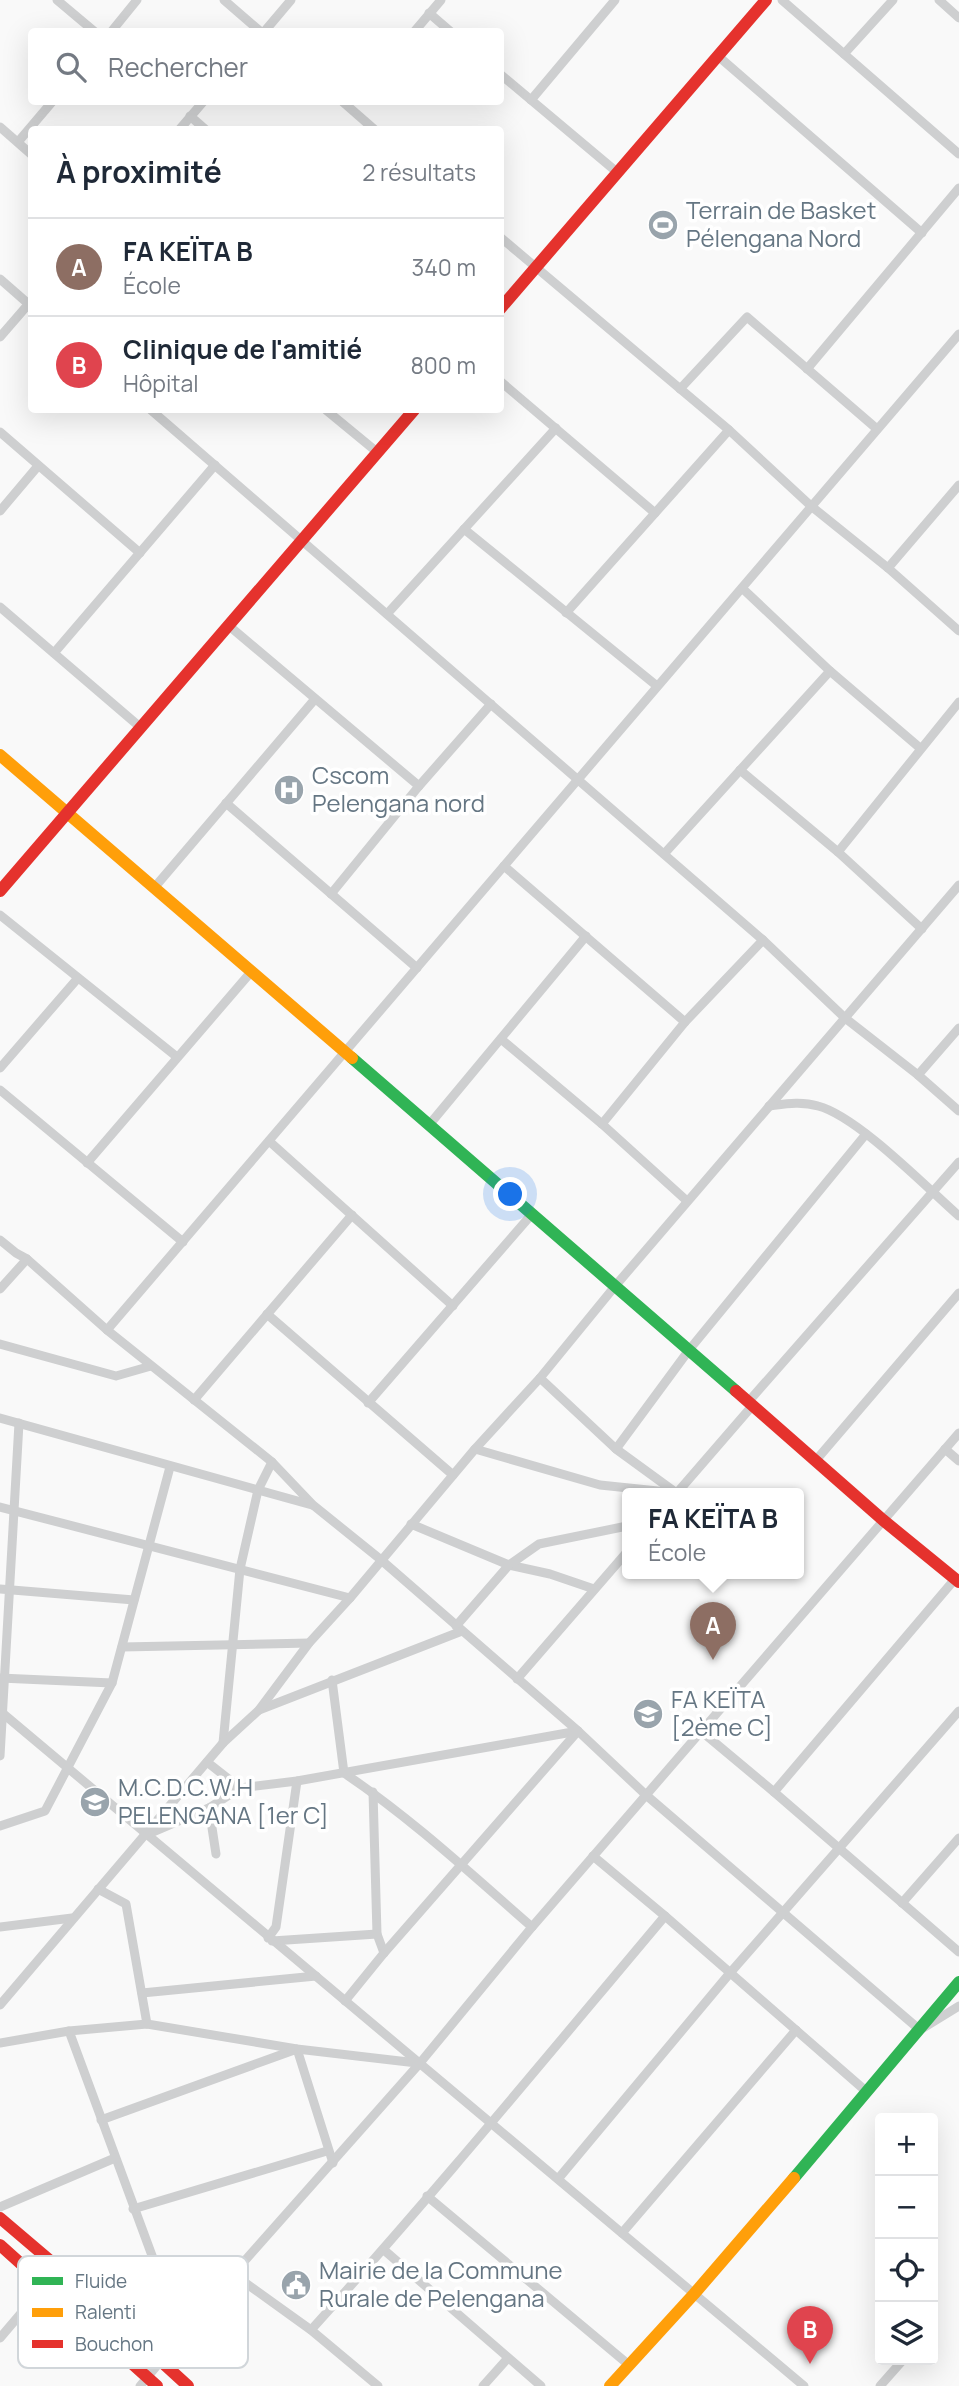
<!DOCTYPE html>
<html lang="fr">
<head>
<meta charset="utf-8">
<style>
	body { margin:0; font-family:Manrope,sans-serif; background:#f2f2f3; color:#1f2937 }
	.controls { position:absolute; right:21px; bottom:21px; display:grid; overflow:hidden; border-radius:7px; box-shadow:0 7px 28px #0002 }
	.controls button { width:63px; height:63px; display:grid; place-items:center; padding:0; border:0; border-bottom:2px solid #e0e1e3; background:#fff; color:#1f2937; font:35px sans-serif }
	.you { position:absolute; left:511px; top:1195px; width:24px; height:24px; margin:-18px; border:5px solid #fff; border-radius:50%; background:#1a73e8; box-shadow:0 0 0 10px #1a73e833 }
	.badge { display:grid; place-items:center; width:46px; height:46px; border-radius:50%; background:#56606c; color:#fff; font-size:23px; font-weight:700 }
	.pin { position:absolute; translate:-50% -58px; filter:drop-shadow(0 2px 4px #0008) }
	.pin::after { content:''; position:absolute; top:37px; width:24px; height:21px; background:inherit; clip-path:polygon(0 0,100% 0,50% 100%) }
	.popup { position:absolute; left:622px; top:1488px; width:182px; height:91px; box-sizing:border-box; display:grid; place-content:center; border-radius:7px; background:#fff; filter:drop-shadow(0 2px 5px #0005); font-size:23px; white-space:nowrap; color:#747a83 }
	.popup b { font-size:26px; color:#1f2937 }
	.popup::after { content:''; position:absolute; left:50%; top:100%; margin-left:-14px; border:14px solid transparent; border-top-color:#fff }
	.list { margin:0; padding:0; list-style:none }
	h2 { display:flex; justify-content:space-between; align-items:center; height:91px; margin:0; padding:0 28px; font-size:30px }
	h2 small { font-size:23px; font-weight:400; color:#747a83 }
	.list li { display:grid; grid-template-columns:46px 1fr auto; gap:21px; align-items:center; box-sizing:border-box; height:98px; padding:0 28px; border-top:2px solid #e0e1e3 }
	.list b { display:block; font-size:26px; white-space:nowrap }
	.list p { margin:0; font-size:23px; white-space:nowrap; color:#747a83 }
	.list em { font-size:23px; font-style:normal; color:#747a83 }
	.icon { flex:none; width:38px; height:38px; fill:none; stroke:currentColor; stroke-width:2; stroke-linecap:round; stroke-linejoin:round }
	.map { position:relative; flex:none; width:959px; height:2386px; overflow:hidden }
	.search { position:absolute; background:#fff; box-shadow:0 7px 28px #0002; left:28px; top:28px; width:476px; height:77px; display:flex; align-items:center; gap:18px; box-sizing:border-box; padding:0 24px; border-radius:7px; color:#747a83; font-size:26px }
	.panel { position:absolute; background:#fff; box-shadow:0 7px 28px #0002; left:28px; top:126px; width:476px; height:287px; border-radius:7px }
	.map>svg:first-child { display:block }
</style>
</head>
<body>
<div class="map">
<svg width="959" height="2386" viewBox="0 0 959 2386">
	<rect width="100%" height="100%" fill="#f9f9f9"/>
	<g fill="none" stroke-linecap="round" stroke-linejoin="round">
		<g stroke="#cecfd0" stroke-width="9">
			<polyline points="57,0 95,32"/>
			<polyline points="224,0 261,32"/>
			<polyline points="782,0 959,154"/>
			<polyline points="939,0 959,18"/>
			<polyline points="429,13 451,32"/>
			<polyline points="111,32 137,0"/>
			<polyline points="264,32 291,0"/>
			<polyline points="414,32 441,0"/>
			<polyline points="844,54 893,0"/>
			<polyline points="718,56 922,233"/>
			<polyline points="500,74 618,173"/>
			<polyline points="531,100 615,0"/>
			<polyline points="343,102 375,130"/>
			<polyline points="190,116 206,130"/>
			<polyline points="0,127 32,155"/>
			<polyline points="179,130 203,102"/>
			<polyline points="18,142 52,102"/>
			<polyline points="500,237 729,430 811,506 888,568 959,631"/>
			<polyline points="0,279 32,307"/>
			<polyline points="0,337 32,300"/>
			<polyline points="807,369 959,188"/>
			<polyline points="500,381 655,513"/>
			<polyline points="680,389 747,317 877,429"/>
			<polyline points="151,410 763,940 845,1018 918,1075 959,1111"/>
			<polyline points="326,410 377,452"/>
			<polyline points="0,432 140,553"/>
			<polyline points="0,511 38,466"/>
			<polyline points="464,529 657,686"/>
			<polyline points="888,568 959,485"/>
			<polyline points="742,588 830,671 920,748"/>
			<polyline points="0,607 140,727"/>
			<polyline points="566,613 729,430"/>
			<polyline points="387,614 556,428"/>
			<polyline points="228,625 419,786"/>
			<polyline points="54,653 215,465"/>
			<polyline points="740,770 838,852 922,929"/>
			<polyline points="226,803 417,968"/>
			<polyline points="838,852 959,702"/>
			<polyline points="664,854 830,671"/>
			<polyline points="504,866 685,1022"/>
			<polyline points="154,888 315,699"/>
			<polyline points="331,894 419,786 491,704"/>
			<polyline points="0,915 177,1057"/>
			<polyline points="501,1039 602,1124 687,1201"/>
			<polyline points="0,1068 78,978"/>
			<polyline points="918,1075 959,1028"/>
			<polyline points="0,1090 183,1242"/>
			<path d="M 769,1106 C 785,1104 801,1101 818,1106 C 857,1116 926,1187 959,1216"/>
			<polyline points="602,1124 685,1022 763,940"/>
			<polyline points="429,1125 586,936"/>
			<polyline points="269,1141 453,1306"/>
			<polyline points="87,1163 251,972"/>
			<polyline points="0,1240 16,1253 27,1259 107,1330 272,1462 313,1505 380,1559 578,1731 646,1795 920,2030 959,2006"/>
			<polyline points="0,1289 27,1259"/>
			<polyline points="267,1314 453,1475"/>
			<polyline points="107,1330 959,334"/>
			<polyline points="0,1344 116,1376 151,1366"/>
			<polyline points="540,1378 616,1449 675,1492"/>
			<polyline points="194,1400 352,1215"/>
			<polyline points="749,1401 959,1162"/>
			<polyline points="368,1403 532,1214"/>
			<polyline points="0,1418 312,1505"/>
			<polyline points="475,1449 600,1485 677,1493"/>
			<polyline points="616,1449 689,1350 866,1134"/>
			<polyline points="945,1449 959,1461"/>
			<polyline points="817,1459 959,1293"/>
			<polyline points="676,1494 753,1405"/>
			<polyline points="0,1507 350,1598"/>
			<polyline points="411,1524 509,1565 550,1574 594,1589"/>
			<polyline points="0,1589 134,1600"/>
			<polyline points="456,1626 509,1565 539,1544 627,1526"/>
			<polyline points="122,1647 309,1643"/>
			<polyline points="0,1678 112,1683"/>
			<polyline points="517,1679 627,1552"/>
			<path d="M 332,1680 L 344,1773 C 411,1818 471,1874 532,1927"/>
			<polyline points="259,1710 462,1631"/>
			<polyline points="0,1711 804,2386"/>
			<polyline points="701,1731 774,1792 959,1952"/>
			<polyline points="223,1743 240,1569 258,1490 272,1462"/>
			<polyline points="0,1756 19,1423"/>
			<polyline points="207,1762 240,1788"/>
			<polyline points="373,1792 377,1934 384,1953"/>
			<polyline points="774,1792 955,1579"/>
			<polyline points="209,1808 216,1854"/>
			<polyline points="0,1826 45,1811 112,1683 170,1467"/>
			<polyline points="148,1834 209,1808 240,1788 297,1781 578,1731"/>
			<polyline points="593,1856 665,1916 867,2092"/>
			<polyline points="98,1889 126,1904 147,2024"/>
			<polyline points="902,1903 959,1838"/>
			<polyline points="0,1927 72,1918"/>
			<polyline points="268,1938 276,1927 297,1781"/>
			<polyline points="272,1941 377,1934"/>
			<polyline points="142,1993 316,1976"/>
			<polyline points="345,2001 384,1953 578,1731"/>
			<polyline points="0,2005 223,1743 259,1710 309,1643 350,1598 475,1449 540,1378 616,1285 959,885"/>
			<polyline points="69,2031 181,2334"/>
			<polyline points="0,2043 69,2031 147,2024 297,2049 417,2063"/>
			<polyline points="101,2120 297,2049 333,2163"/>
			<polyline points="558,2179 730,1973 959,1711"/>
			<polyline points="427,2196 629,2365"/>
			<polyline points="0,2207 115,2158"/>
			<polyline points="133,2209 327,2151"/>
			<polyline points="622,2233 796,2030"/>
			<polyline points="384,2250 541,2386"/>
			<polyline points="233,2274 311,2330 378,2386"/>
			<path d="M 311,2330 C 433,2195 548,2055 665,1916"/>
			<polyline points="0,2338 45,2285"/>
			<polyline points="140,2386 233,2274 420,2063 532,1927 959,1433"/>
			<polyline points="483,2386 508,2358"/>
			<polyline points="880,2386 903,2360"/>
		</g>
		<g stroke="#30b455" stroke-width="12">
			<polyline points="352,1058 736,1391"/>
			<polyline points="794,2178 959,1982"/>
		</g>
		<g stroke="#ff9f0a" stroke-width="12">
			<polyline points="0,755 352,1058"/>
			<polyline points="610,2386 694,2294 794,2178"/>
		</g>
		<g stroke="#e5322d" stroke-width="12">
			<polyline points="500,309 766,0"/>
			<polyline points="0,891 414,410"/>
			<polyline points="736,1391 883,1520 959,1582"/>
			<polyline points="0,2218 60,2269 188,2386"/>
			<polyline points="0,2245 157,2386"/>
		</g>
	</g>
	<defs>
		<g id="stadium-disc" transform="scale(1.575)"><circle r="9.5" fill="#99a4ac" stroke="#fff"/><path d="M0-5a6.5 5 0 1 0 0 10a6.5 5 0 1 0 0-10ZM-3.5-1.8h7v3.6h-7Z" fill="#fff"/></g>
		<g id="hospital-disc" transform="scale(1.575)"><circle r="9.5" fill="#99a4ac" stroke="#fff"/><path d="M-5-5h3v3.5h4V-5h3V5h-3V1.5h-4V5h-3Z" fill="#fff"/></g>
		<g id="school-disc" transform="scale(1.575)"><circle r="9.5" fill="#99a4ac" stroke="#fff"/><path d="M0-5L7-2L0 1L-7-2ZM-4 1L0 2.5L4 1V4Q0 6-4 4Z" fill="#fff"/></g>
		<g id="civic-disc" transform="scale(1.575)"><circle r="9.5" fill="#99a4ac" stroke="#fff"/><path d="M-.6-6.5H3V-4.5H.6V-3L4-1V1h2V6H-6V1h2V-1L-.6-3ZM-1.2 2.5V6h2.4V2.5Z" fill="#fff"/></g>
	</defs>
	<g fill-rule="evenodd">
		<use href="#stadium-disc" x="663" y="225"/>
		<use href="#hospital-disc" x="289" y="790"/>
		<use href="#school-disc" x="648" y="1714"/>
		<use href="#school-disc" x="95" y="1802"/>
		<use href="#civic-disc" x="296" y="2285"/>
	</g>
	<g text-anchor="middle" stroke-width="7" stroke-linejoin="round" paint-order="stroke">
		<g font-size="24" fill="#657683" stroke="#fff" text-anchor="start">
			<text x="686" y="219">Terrain de Basket<tspan x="686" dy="28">Pélengana Nord</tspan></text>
			<text x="312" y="784">Cscom<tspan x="312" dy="28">Pelengana nord</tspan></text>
			<text x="671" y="1708">FA KEÏTA<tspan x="671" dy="28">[2ème C]</tspan></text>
			<text x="118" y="1796">M.C.D.C.W.H<tspan x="118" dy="28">PELENGANA [1er C]</tspan></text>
			<text x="319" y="2279">Mairie de la Commune<tspan x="319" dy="28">Rurale de Pelengana</tspan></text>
		</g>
	</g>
	<rect x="18" y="2256" width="230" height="112" rx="10" fill="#fff" stroke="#d1d6da" stroke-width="2"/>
	<rect x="32" y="2277" width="31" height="8" fill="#30b455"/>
	<rect x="32" y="2308" width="31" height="9" fill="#ff9f0a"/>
	<rect x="32" y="2340" width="31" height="8" fill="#e5322d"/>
	<g font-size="19" fill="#657683">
		<text x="75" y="2288">Fluide</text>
		<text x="75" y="2319">Ralenti</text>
		<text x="75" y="2351">Bouchon</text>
	</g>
</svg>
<div class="controls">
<button>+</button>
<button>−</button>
<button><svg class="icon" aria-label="locate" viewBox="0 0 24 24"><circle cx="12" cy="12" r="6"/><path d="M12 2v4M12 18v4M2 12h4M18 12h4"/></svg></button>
<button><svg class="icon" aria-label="layers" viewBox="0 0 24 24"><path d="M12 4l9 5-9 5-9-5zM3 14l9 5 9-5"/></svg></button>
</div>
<div class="you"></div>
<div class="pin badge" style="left:713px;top:1660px;background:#8d6e63">A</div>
<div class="popup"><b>FA KEÏTA B</b>École</div>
<div class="pin badge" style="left:810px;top:2364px;background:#e0444e">B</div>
<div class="search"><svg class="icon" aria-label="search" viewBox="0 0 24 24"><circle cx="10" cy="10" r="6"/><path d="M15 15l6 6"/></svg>Rechercher</div>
<section class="panel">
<h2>À proximité<small>2 résultats</small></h2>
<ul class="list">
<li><span class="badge" style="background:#8d6e63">A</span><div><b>FA KEÏTA B</b><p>École</p></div><em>340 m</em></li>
<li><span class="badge" style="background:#e0444e">B</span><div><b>Clinique de l'amitié</b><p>Hôpital</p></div><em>800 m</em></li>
</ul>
</section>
</div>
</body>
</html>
